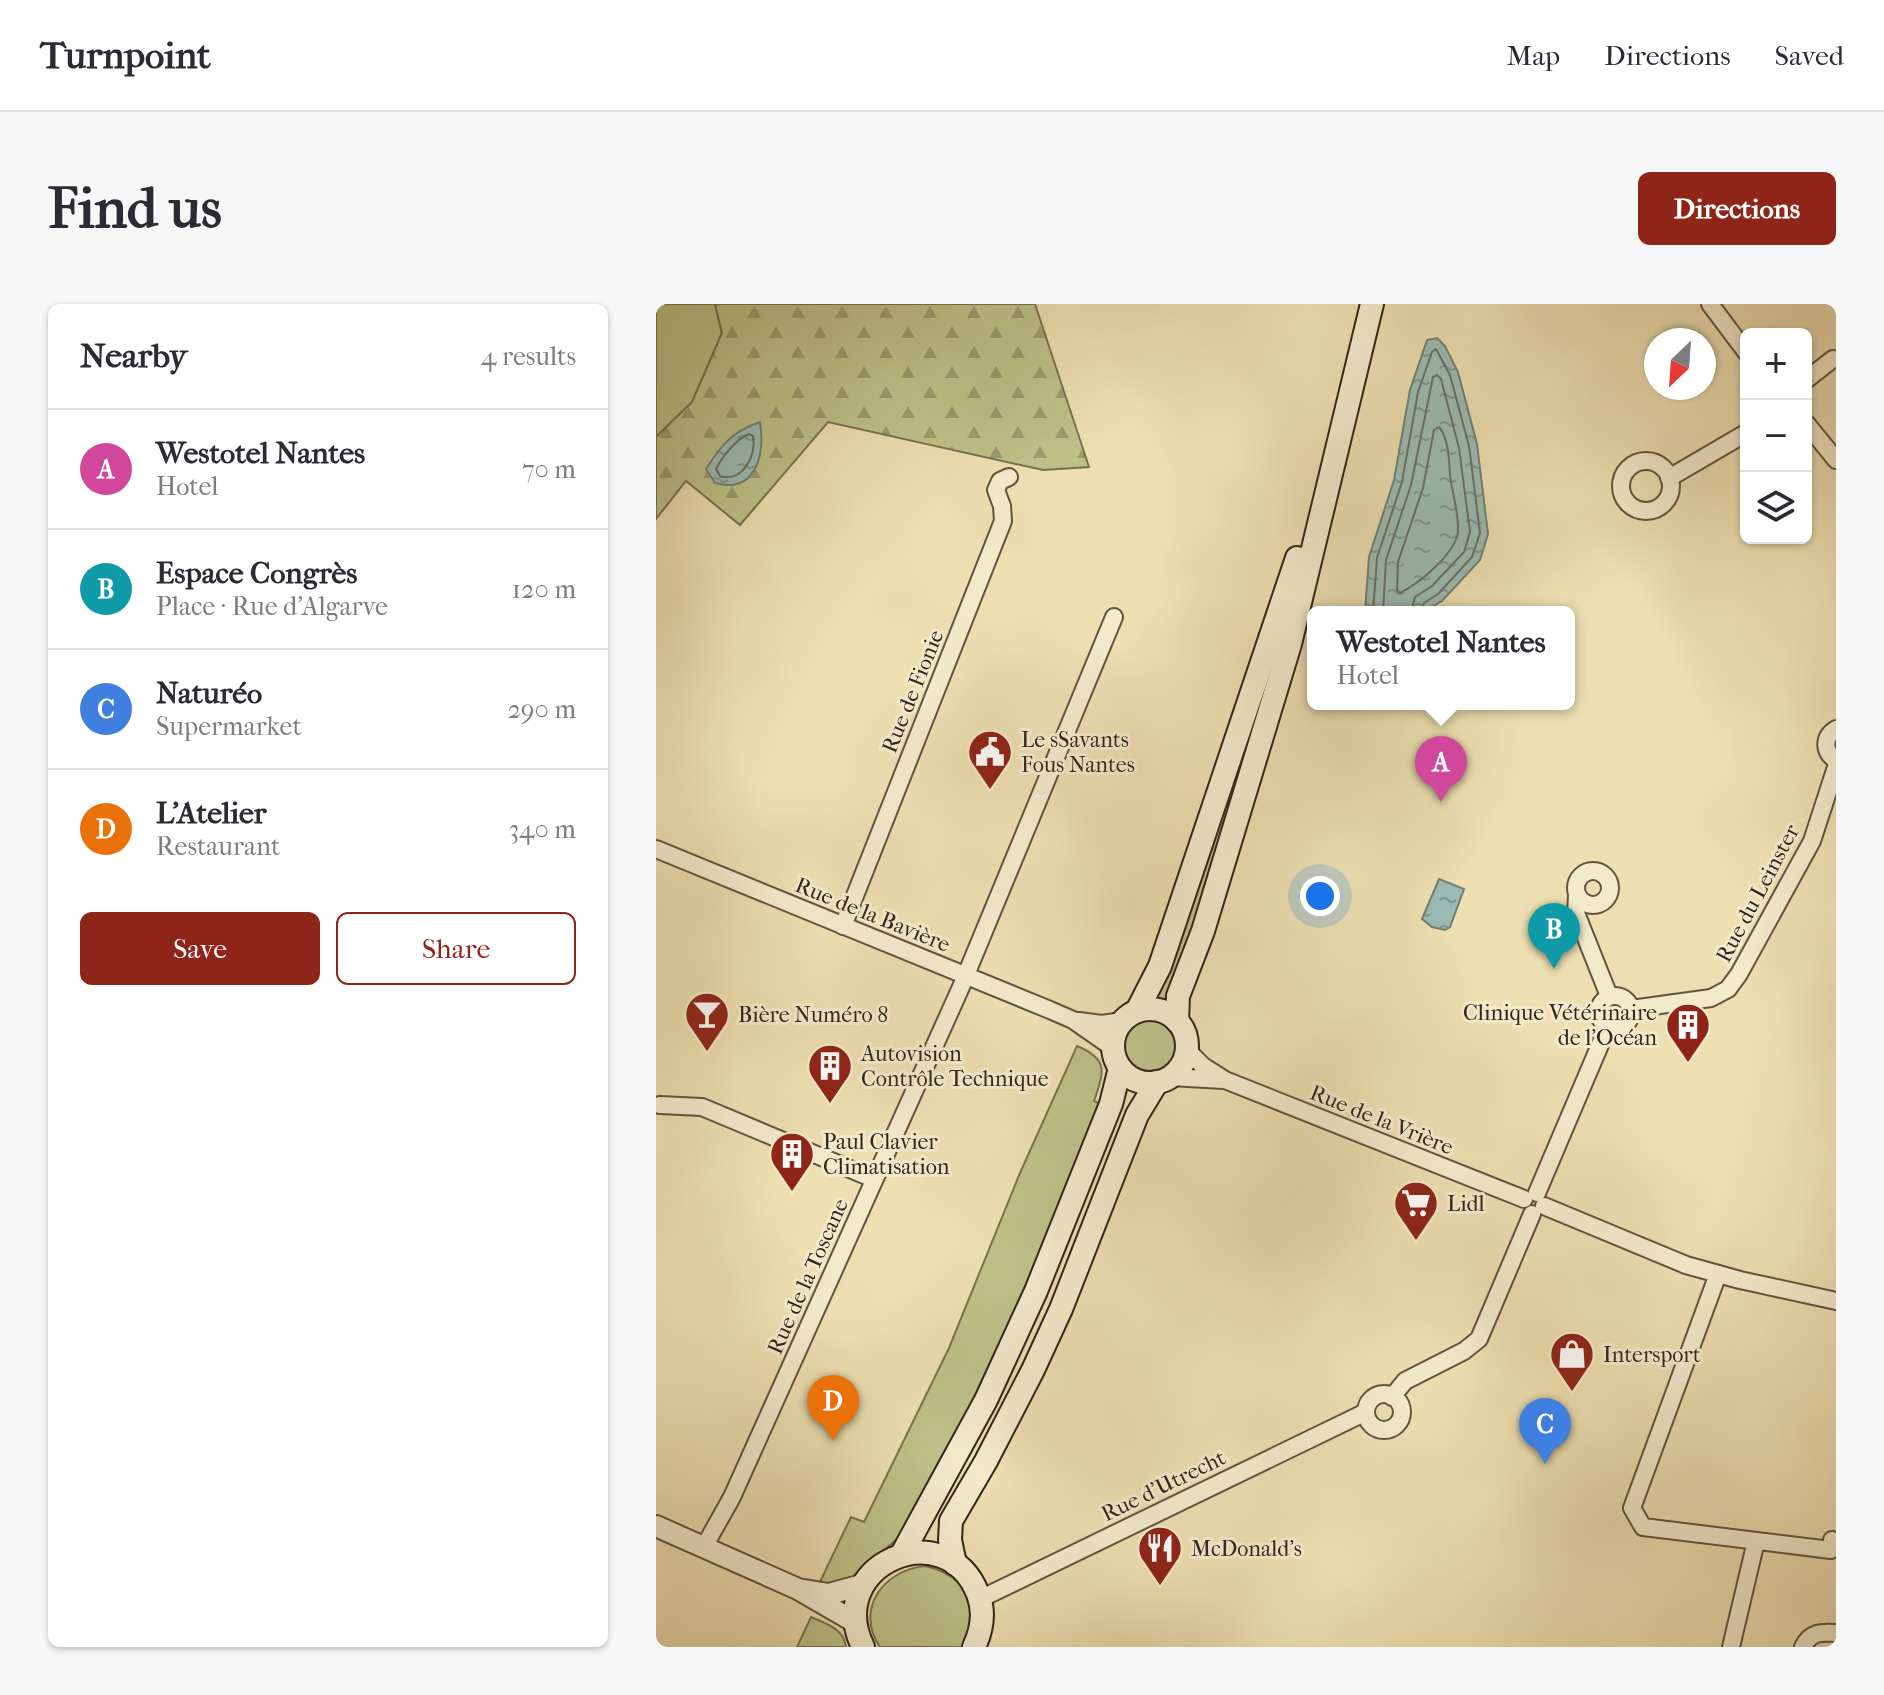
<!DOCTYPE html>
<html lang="en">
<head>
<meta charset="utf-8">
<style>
	body { margin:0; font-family:"IM FELL French Canon",serif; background:#f7f7f7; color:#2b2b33 }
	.controls { position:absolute; right:24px; top:24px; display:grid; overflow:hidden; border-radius:12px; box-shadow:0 2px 6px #0004 }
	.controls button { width:72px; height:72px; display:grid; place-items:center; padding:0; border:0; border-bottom:2px solid #e1e1e2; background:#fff; color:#2b2b33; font:40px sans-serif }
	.compass { position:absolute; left:988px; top:24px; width:72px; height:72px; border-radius:50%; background:#fff; box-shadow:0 2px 6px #0004; rotate:205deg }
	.you { position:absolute; left:664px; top:592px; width:28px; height:28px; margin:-20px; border:6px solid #fff; border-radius:50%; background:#1a73e8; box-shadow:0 0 0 12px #1a73e833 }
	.badge { display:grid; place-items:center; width:52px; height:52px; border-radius:50%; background:#8f2418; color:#fff; font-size:26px; font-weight:700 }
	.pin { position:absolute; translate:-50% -66px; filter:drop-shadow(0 2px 4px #0008) }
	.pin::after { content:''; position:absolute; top:42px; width:28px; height:24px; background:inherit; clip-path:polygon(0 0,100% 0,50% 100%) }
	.popup { position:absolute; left:651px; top:302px; width:268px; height:104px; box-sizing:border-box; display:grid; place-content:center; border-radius:12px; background:#fff; filter:drop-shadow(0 2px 6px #0005); font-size:26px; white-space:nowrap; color:#7c7c81 }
	.popup b { font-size:30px; color:#2b2b33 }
	.popup::after { content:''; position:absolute; left:50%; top:100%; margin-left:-16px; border:16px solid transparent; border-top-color:#fff }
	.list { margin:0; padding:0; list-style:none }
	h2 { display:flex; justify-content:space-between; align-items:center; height:104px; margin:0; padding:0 32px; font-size:34px }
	h2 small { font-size:26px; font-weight:400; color:#7c7c81 }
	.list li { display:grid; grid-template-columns:52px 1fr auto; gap:24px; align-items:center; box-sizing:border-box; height:120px; padding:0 32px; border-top:2px solid #e1e1e2 }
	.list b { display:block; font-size:30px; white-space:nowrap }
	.list p { margin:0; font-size:26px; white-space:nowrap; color:#7c7c81 }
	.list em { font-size:26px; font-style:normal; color:#7c7c81 }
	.actions { display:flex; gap:16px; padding:24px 32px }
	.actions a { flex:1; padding:18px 0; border:2px solid #8f2418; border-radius:12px; text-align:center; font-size:28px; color:#8f2418 }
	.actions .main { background:#8f2418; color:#fff }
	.icon { flex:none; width:44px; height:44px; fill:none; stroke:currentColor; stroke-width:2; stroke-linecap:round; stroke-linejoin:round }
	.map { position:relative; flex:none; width:1180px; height:1343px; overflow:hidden; border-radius:12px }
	header { display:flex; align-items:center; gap:48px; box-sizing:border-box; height:112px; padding:0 40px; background:#fff; border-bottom:2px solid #e1e1e2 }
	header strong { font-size:38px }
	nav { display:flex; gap:44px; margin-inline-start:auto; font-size:28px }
	.intro { display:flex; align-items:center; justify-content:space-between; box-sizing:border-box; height:192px; padding:0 48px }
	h1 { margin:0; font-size:56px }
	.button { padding:20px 36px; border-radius:12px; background:#8f2418; color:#fff; font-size:28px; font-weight:700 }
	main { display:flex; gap:48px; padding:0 48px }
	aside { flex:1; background:#fff; border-radius:12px; box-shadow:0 2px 6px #0004 }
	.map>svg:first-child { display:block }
</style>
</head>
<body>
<header>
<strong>Turnpoint</strong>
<nav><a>Map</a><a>Directions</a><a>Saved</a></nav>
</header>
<div class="intro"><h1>Find us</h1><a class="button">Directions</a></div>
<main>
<aside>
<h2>Nearby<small>4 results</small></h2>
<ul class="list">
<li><span class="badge" style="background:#d1479c">A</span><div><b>Westotel Nantes</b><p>Hotel</p></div><em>70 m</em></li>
<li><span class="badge" style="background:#0f9aa8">B</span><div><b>Espace Congrès</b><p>Place · Rue d'Algarve</p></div><em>120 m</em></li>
<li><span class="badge" style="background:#3f7fe0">C</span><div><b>Naturéo</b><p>Supermarket</p></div><em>290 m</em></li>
<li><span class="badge" style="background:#e8710a">D</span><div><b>L'Atelier</b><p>Restaurant</p></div><em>340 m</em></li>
</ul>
<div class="actions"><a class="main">Save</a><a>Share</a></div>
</aside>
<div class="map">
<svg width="1180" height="1343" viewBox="0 0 1180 1343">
	<defs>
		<pattern id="forest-firs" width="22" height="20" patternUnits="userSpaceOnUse" patternTransform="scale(2)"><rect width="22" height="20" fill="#bdc188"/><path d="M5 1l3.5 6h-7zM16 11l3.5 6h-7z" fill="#9a9d6e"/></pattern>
		<pattern id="water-ripples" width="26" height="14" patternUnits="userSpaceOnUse" patternTransform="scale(2)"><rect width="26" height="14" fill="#9bbbb3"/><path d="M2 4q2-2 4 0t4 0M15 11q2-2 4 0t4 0" fill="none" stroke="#7f9891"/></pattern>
	</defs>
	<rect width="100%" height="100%" fill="#eddfb0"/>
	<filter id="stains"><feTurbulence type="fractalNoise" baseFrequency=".0025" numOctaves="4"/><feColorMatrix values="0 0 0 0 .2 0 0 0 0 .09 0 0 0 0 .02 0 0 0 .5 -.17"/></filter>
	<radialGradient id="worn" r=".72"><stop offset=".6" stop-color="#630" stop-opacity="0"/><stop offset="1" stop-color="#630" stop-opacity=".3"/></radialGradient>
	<g fill="#bdc188" stroke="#787252" stroke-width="2">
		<polygon points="0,0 59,0 66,29 36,99 0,133"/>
		<polygon points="639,282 517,705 493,699"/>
		<circle cx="494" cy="742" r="27"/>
		<path d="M 421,742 C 453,755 448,768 438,797 L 445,800 L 352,1024 L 320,1094 L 247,1227 L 240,1236 L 196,1273 L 182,1281 L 162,1282 L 195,1213 L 208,1218 L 293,1044 L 364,869 Z"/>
		<path d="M 269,1262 C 292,1267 318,1284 317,1310 C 317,1321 312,1333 309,1343 L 224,1343 C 198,1305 228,1266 269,1262 Z"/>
		<path d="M 155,1313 C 171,1320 188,1325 190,1343 L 141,1343 Z"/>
	</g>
	<polygon fill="url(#forest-firs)" stroke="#787252" stroke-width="2" points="59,0 379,0 433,163 387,166 172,118 84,221 30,177 0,215 0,133 36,98 66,29"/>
	<g fill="url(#water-ripples)" stroke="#717f77" stroke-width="2">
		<polygon points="781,34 789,42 802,68 821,140 832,230 824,256 786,297 767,308 709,308 713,253 738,176 754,86 771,36"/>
		<path d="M 104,118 C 109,151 100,190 59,179 L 50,165 C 65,141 77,127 104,118 Z"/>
		<polygon points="783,575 808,585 794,623 789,626 776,623 766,615"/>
	</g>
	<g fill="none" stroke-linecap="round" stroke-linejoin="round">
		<g stroke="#677068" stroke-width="2">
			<path d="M 783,123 C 793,135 793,156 794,171 C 796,188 803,210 802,227 C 800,250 762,280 744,289 L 741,286 L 742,258 L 767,184 L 778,126 Z"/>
			<path d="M 93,130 L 97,132 C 101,152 86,179 64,172 L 60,165 C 66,153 80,135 93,130 Z"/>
			<polyline points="717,308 721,254 746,178 762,88 776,48 780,45 794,71 813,142 824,229 816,253 782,290 768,299 765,308"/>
			<polyline points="727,308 730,256 755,181 777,73 781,71 785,75 803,144 814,228 808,248 776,282 759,293 755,308"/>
		</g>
		<g stroke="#625341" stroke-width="20">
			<g id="minor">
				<polyline points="1054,0 1090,48"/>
				<polyline points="1150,76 1177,55"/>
				<polyline points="1150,119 1180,156"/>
				<circle cx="990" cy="182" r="25"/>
				<polyline points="1013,174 1090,129"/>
				<path d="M 1180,425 C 1167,433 1167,448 1180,456"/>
				<polyline points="0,545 394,706 417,716 457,744"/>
				<circle cx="937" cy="584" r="17"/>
				<polyline points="921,591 920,609 953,692"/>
				<polyline points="187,622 347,217 346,202 340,186 344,177 353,173"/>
				<circle cx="959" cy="708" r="16"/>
				<polyline points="975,705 1055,694 1072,685 1083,670 1156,537 1180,463"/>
				<polyline points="423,717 446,720 466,717"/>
				<polyline points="531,746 547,762 569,776 868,895"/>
				<polyline points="514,773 567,776"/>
				<polyline points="4,801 46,803 218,875"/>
				<polyline points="881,889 952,722"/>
				<polyline points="888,902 1030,961 1084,976 1180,997"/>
				<polyline points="1062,970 976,1204 987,1223 1175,1246 1176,1236"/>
				<circle cx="728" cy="1108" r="18"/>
				<polyline points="736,1093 749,1077 808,1047 823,1035 876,910"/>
				<polyline points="48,1243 76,1193 305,683 458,313"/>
				<polyline points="324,1295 710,1108"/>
				<polyline points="1075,1343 1100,1237"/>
				<path d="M 1147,1343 C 1154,1328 1165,1328 1180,1329"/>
			</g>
		</g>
		<g stroke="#625341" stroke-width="24">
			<g id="tertiary">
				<polyline points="0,1222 142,1285 199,1318"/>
				<polyline points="148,1286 173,1290 206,1281"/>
			</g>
		</g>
		<g stroke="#33241c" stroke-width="26">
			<g id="secondary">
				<circle cx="494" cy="742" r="37"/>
				<polyline points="481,707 504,662 641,254"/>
				<polyline points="521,717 522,692 547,627 634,340 716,0"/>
				<polyline points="246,1250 330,1096 380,987 455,800 464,764"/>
				<polyline points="299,1260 294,1236 295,1217 330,1157 377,1066 405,1005 481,811 501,778"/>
				<path d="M 207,1343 C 167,1260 290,1208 322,1290 C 329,1308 326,1326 318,1343"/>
			</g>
		</g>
		<use href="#minor" stroke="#f3eacc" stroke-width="16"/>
		<use href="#tertiary" stroke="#f3eacc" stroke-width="20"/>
		<use href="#secondary" stroke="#f3eacc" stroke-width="22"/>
	</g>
	<defs>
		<g id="civic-pin" transform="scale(2.3)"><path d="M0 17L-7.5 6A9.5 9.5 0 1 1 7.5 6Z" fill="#8f2418" stroke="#f3eacc"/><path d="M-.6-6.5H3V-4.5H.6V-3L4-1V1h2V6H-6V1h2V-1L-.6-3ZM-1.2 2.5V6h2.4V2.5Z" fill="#fff"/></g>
		<g id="bar-pin" transform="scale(2.3)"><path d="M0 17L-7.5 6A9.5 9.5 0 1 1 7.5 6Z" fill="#8f2418" stroke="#f3eacc"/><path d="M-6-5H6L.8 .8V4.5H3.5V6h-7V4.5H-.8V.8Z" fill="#fff"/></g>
		<g id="building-pin" transform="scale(2.3)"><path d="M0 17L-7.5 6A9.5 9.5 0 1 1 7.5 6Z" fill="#8f2418" stroke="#f3eacc"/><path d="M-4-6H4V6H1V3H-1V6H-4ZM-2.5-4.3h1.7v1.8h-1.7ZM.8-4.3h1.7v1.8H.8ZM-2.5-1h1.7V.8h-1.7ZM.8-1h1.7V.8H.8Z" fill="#fff"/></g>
		<g id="supermarket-pin" transform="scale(2.3)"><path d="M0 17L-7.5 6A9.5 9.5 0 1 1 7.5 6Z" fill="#8f2418" stroke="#f3eacc"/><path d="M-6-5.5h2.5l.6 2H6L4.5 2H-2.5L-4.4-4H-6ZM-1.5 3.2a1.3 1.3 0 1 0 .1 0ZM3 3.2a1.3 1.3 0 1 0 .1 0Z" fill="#fff"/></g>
		<g id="shop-pin" transform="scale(2.3)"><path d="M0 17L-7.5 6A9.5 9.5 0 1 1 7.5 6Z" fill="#8f2418" stroke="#f3eacc"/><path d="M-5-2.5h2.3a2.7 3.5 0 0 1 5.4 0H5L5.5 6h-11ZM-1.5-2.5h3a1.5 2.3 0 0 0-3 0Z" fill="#fff"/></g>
		<g id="restaurant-pin" transform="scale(2.3)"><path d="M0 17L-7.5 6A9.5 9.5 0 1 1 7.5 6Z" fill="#8f2418" stroke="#f3eacc"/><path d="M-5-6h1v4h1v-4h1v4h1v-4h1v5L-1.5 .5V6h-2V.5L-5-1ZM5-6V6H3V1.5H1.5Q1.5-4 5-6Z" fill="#fff"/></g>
	</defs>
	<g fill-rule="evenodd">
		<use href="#civic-pin" x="334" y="448"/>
		<use href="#bar-pin" x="51" y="710"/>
		<use href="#building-pin" x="1032" y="721"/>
		<use href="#building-pin" x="174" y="762"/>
		<use href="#building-pin" x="136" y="850"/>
		<use href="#supermarket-pin" x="760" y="899"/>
		<use href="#shop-pin" x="916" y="1050"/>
		<use href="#restaurant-pin" x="504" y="1244"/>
	</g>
	<g text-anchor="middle" stroke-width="6" stroke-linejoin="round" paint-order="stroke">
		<g font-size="22" fill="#33241c" stroke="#f3eacc">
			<text transform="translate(256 387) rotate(-68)" y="8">Rue de Fionie</text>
			<text transform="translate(1101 589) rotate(-62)" y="8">Rue du Leinster</text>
			<text transform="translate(217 610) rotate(22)" y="8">Rue de la Bavière</text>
			<text transform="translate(726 815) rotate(22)" y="8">Rue de la Vrière</text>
			<text transform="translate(151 972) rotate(-66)" y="8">Rue de la Toscane</text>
			<text transform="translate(507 1181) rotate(-26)" y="8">Rue d'Utrecht</text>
		</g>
		<g font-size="22" fill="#33241c" stroke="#f3eacc" text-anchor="start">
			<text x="365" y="443">Le sSavants<tspan x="365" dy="25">Fous Nantes</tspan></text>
			<text x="1001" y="716" text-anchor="end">Clinique Vétérinaire<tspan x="1001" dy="25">de l'Océan</tspan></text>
			<text x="82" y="718">Bière Numéro 8</text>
			<text x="205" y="757">Autovision<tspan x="205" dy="25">Contrôle Technique</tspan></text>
			<text x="167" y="845">Paul Clavier<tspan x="167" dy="25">Climatisation</tspan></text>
			<text x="791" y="907">Lidl</text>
			<text x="947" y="1058">Intersport</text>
			<text x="535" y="1252">McDonald's</text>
		</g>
	</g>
	<rect width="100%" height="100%" filter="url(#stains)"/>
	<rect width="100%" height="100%" fill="url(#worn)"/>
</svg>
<div class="controls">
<button>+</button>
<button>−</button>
<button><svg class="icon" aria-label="layers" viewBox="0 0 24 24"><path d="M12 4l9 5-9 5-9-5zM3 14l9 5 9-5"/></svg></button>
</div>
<svg class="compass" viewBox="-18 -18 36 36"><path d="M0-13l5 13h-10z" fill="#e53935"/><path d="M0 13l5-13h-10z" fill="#7c7c81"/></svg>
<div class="you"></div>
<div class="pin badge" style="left:785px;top:498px;background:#d1479c">A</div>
<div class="popup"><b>Westotel Nantes</b>Hotel</div>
<div class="pin badge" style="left:898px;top:665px;background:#0f9aa8">B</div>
<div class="pin badge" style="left:889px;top:1160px;background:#3f7fe0">C</div>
<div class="pin badge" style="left:177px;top:1137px;background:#e8710a">D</div>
</div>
</main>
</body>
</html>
